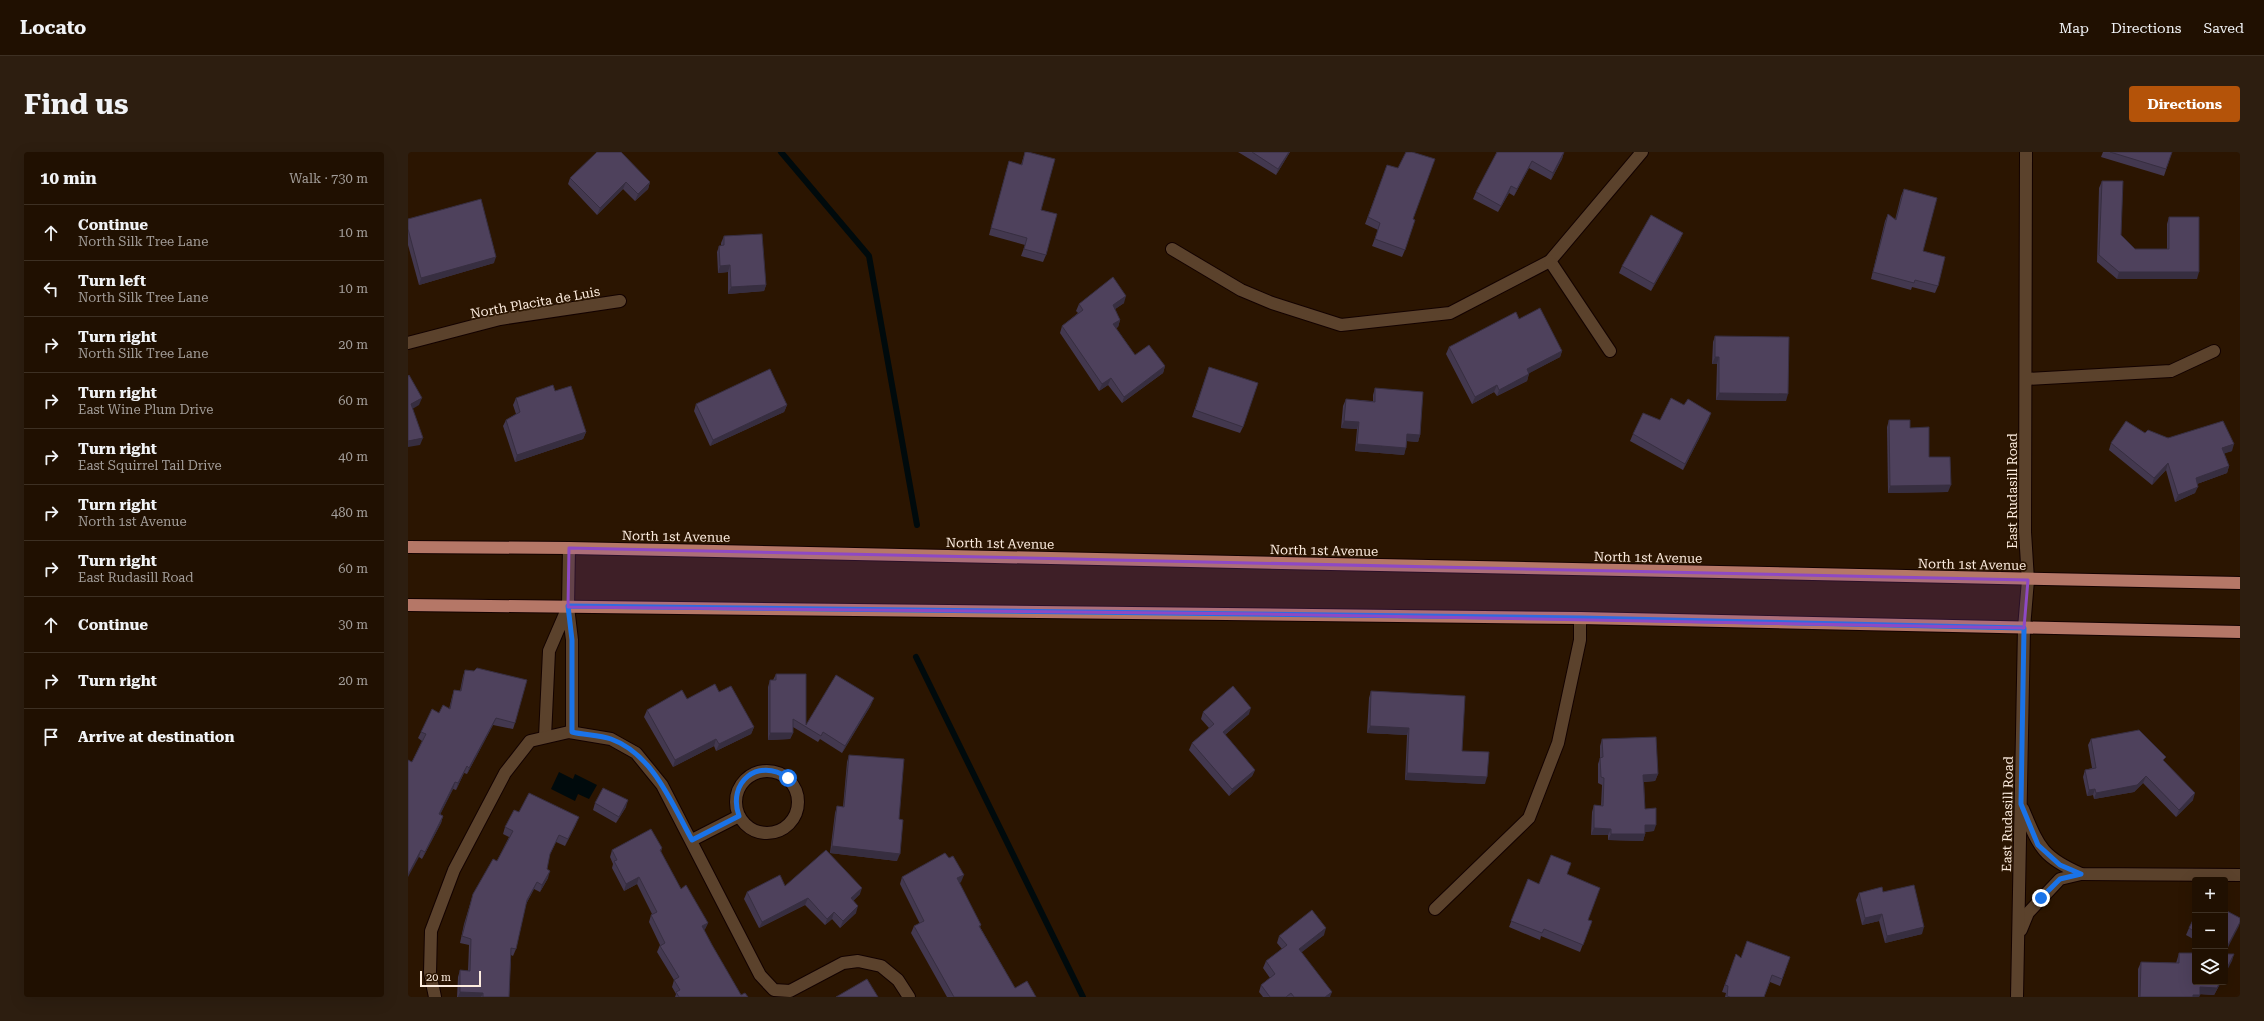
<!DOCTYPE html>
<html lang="en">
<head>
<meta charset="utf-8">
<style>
	body { margin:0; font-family:"Roboto Serif",serif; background:#2d1e10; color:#f1f3f6 }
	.controls { position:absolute; right:12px; bottom:12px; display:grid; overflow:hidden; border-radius:4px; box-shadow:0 4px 16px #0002 }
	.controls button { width:36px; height:36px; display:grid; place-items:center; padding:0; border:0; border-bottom:1px solid #3d3023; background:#201001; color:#f1f3f6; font:20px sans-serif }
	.scale { position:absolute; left:12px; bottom:10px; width:61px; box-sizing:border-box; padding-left:4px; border:2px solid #fcecdf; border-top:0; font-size:11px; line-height:14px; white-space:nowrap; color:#fcecdf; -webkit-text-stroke:3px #2b1501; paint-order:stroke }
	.stop { position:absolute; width:12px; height:12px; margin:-9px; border:3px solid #1a73e8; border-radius:50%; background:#fff }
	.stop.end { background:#1a73e8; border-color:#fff; box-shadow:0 1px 4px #0008 }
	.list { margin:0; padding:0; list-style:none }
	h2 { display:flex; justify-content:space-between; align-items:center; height:52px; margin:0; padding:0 16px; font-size:17px }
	h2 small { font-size:13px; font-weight:400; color:#a29d99 }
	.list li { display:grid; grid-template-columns:26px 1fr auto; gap:12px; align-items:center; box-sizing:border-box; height:56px; padding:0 16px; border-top:1px solid #3d3023 }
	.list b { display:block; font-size:15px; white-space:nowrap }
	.list p { margin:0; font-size:13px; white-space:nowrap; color:#a29d99 }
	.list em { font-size:13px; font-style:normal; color:#a29d99 }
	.icon { flex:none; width:22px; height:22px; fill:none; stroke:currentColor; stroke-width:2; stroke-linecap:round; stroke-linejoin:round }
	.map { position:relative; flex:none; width:1832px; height:845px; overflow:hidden; border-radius:4px }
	header { display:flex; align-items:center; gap:24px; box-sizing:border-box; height:56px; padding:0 20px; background:#201001; border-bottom:1px solid #3d3023 }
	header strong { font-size:19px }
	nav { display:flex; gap:22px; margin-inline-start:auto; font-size:14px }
	.intro { display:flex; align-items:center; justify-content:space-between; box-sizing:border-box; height:96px; padding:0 24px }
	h1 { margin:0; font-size:28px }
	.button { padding:10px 18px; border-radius:4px; background:#b45309; color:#fff; font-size:14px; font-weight:700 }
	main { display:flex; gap:24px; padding:0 24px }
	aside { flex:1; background:#201001; border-radius:4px; box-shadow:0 4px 16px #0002 }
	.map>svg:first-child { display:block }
</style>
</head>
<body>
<header>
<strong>Locato</strong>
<nav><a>Map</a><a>Directions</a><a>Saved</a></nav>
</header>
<div class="intro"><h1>Find us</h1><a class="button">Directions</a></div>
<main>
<aside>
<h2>10 min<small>Walk · 730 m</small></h2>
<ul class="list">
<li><svg class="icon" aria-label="ahead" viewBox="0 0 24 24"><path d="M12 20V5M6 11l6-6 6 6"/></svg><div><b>Continue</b><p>North Silk Tree Lane</p></div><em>10 m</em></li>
<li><svg class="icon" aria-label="left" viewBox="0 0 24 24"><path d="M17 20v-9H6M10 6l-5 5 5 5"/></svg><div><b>Turn left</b><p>North Silk Tree Lane</p></div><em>10 m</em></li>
<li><svg class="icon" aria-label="right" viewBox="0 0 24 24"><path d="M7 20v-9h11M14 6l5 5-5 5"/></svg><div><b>Turn right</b><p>North Silk Tree Lane</p></div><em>20 m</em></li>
<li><svg class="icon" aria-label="right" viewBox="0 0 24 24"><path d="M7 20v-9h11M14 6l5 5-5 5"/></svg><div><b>Turn right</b><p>East Wine Plum Drive</p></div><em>60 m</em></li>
<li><svg class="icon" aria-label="right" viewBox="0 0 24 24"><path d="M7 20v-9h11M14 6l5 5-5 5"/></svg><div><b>Turn right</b><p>East Squirrel Tail Drive</p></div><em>40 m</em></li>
<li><svg class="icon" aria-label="right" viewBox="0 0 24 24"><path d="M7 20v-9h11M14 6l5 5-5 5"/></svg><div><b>Turn right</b><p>North 1st Avenue</p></div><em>480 m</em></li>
<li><svg class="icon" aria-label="right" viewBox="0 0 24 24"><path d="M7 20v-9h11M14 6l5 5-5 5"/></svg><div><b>Turn right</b><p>East Rudasill Road</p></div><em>60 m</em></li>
<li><svg class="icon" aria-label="ahead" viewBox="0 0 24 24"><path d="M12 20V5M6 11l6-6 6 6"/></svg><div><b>Continue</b></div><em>30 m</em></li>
<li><svg class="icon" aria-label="right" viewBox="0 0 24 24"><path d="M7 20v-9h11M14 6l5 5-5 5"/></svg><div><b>Turn right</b></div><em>20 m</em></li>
<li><svg class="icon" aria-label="arrive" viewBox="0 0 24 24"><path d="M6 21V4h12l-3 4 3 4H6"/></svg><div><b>Arrive at destination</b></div></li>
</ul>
</aside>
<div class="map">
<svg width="1832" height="845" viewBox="0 0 1832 845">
	<rect width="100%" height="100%" fill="#2b1501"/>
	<polygon fill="#000a0c" points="151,620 165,627 167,622 189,633 181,647 170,642 167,649 143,637"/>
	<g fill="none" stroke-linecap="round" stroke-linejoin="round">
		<g stroke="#000a0c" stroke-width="6">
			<polyline points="373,0 461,104 509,373"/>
			<polyline points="508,505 675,845"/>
		</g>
		<g stroke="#130200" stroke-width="14">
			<g id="minor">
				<polyline points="764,97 833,138 864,151 933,173 1042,161 1142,109 1234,0"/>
				<polyline points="1142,109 1202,199"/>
				<polyline points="0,191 92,167 212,149"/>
				<polyline points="1618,227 1763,219 1806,199"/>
				<polyline points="160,455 161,396"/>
				<polyline points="137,585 141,499 160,455 164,488 164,580"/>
				<circle cx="359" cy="650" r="31"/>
				<path d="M 1615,657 C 1631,695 1634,705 1673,722 L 1832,723"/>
				<polyline points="284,688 331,664"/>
				<polyline points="1027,757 1121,666 1150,591 1172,488 1172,466"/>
				<polyline points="1613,778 1620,761 1652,727 1673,722"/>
				<polyline points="27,845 22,821 23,779 46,718 97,621 122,589 161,580 203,587 228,601 254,633 352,823 366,838 382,839 435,811 450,809 473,814 490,828 501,845"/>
				<polyline points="1609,845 1616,476 1620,428 1617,380 1618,0"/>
			</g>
		</g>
		<g stroke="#130200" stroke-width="14">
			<g id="major">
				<polyline points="0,395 161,396 1832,431"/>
				<polyline points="0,453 1172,466 1832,480"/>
			</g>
		</g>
		<use href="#minor" stroke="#5b422c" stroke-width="12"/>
		<use href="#major" stroke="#b57767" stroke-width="12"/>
	</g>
	<g fill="#43384f">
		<polygon points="617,0 633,58 638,103 635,110 613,104 617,93 581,83 599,16 601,9 613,13"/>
		<polygon points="830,0 882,0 868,23"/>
		<polygon points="1089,0 1156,0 1154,7 1143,28 1121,16 1106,44 1101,41 1090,60 1065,47 1068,40"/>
		<polygon points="1695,0 1764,0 1756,24 1693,5"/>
		<polygon points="979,13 1005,67 997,98 994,105 964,94 970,78 957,72"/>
		<polygon points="162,26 242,30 240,37 227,49 215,37 189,63 160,32"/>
		<polygon points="1694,29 1713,83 1727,97 1759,97 1759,72 1761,65 1789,127 1709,127 1689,110 1691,36"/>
		<polygon points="1496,37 1515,99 1530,134 1527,141 1504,135 1503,138 1463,127 1477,69 1480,62 1487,68 1493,44"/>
		<polygon points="0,67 86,111 11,133 0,93"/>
		<polygon points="316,84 358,133 356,139 320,142 320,120 310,121 309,100 311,94 313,94 313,91"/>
		<polygon points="1272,88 1243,139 1211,121 1214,114"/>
		<polygon points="716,151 707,157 712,168 710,175 708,176 727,203 757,214 755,221 714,251 700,233 691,239 652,181 654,174 670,161 668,159 671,152"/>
		<polygon points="1111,167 1154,199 1152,205 1121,221 1119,229 1089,244 1086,240 1064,252 1038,202 1041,195"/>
		<polygon points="1307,184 1378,249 1308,248 1309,212 1304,212 1305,190"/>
		<polygon points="801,215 835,275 832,281 784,265"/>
		<polygon points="967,236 1012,283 1010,290 999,289 996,303 947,299 949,277 933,276 935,254 938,247 965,249 965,243"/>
		<polygon points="147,239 178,280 175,287 107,310 95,274 98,268 108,262 105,253 108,246"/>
		<polygon points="288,252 379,253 376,260 302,294 286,259"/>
		<polygon points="1301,267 1275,318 1222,289 1225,282 1252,268"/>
		<polygon points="1481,268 1502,276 1521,305 1540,340 1480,341 1479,275"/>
		<polygon points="1737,281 1824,299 1816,301 1821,314 1819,321 1789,332 1787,341 1767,350 1758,318 1744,333 1701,298 1703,291"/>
		<polygon points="57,518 107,571 105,577 85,573 59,622 56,621 48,638 45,637 32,662 35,664 33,671 14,707 11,705 4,610 14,589 10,586 13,580 31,561 41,557 44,545 46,538 52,539 55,524"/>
		<polygon points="368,522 398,573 463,553 434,601 412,587 410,590 385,575 385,581 382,587 360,588 360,535 362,528 365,528"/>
		<polygon points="963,539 1054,599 1077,632 997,628 999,583 959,581 961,546"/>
		<polygon points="311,540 346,575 343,582 308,599 306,594 265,615 236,565 239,558 279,547"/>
		<polygon points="795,560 841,562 817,583 847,618 844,624 821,644 781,598 784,591 801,576 793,567"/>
		<polygon points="1194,587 1250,622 1247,629 1236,630 1237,657 1246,679 1237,680 1237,682 1235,689 1200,688 1200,683 1183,683 1184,660 1186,653 1193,654 1194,633 1190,631 1190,612 1192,606 1192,594"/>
		<polygon points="1683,587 1756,610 1785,648 1768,665 1735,631 1726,640 1686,647 1685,643 1679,644 1675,625 1677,618 1684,616 1680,593"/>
		<polygon points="441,603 491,667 489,709 422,701 427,661 429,654 435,655 439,610"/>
		<polygon points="187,651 218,655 208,671 185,658"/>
		<polygon points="111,660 168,672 157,694 148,690 141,704 139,717 140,726 132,740 126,737 118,752 108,797 105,804 103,803 101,845 49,845 50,825 52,818 60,819 61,793 52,791 56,772 63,749 65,742 89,709 101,685 95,682 97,675"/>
		<polygon points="254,696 253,700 273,737 300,771 297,777 296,778 304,793 333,843 340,845 267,845 268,842 264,835 266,828 249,800 252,793 241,770 243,763 244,762 229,732 216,739 204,716 205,712 202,705 204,698"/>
		<polygon points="541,706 553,730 551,731 573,773 572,775 607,836 628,845 539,845 503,781 506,774 512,772 492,732 494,725"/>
		<polygon points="1159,722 1180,768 1184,769 1172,800 1133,784 1132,788 1101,775 1120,727 1131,732"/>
		<polygon points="377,734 452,742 445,749 448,761 432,776 424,767 417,773 397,753 351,776 336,747 339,740"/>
		<polygon points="1451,741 1514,782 1477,791 1471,769 1454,773 1448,748"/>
		<polygon points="1787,764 1787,788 1778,783 1781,776"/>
		<polygon points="916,783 893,800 922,845 855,845 851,840 853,833 862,826 855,816 858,809 874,797 869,791 871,784"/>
		<polygon points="1771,801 1787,830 1813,830 1806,843 1792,842 1791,845 1730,845 1730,817 1733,810 1768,811 1769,808"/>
		<polygon points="1328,802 1333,806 1382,805 1372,834 1362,830 1356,845 1317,845 1318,841 1314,840"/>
	</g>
	<g fill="#372e40">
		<polygon points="881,0 882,0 868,23 870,17"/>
		<polygon points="1156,0 1154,7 1143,28 1145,21"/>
		<polygon points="1124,9 1121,16 1106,44 1109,37"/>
		<polygon points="218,30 215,37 189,63 192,56"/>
		<polygon points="242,30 240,37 227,49 230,42"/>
		<polygon points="1103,34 1101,41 1090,60"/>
		<polygon points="1275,81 1272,88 1243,139 1246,132"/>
		<polygon points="88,105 86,111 11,133 13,126"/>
		<polygon points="322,113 320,120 310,121 312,114"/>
		<polygon points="1711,120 1791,120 1789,127 1709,127"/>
		<polygon points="358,133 356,139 320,142 323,135"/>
		<polygon points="718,144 716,151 703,160 705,153"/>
		<polygon points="712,168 710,175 702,179 705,172"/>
		<polygon points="1154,199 1152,205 1116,224 1119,217"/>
		<polygon points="1307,205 1311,205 1309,212 1304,212"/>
		<polygon points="757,214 755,221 714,251 716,245"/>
		<polygon points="1121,222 1119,229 1089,244 1091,238"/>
		<polygon points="703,226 700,233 691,239 694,232"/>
		<polygon points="1089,233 1086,240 1064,252 1067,245"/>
		<polygon points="1311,241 1380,242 1378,249 1308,248"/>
		<polygon points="14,246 11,253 1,259 3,252"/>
		<polygon points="379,253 376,260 302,294 305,288"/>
		<polygon points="1303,261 1301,267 1275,318 1277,312"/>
		<polygon points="936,269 951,270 949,277 933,276"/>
		<polygon points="178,280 175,287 107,310 109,303"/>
		<polygon points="999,282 1012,283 1010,290 997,289"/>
		<polygon points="15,286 12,293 0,295 0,289"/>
		<polygon points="949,292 998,296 996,303 947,299"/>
		<polygon points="1826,292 1824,299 1812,303 1814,296"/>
		<polygon points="1760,311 1758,318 1744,333 1746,326"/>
		<polygon points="1821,314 1819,321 1786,333 1788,326"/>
		<polygon points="1543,333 1540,340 1480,341 1482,334"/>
		<polygon points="1790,335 1787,341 1767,350 1770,343"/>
		<polygon points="466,546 463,553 434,601 437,594"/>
		<polygon points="843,556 841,562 812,587 815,580"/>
		<polygon points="88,566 85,573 59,622 61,616"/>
		<polygon points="962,574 1001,576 999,583 959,581"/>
		<polygon points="346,575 343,582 308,599 311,592"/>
		<polygon points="362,581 385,581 382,587 360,588"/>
		<polygon points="308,587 306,594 265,615 267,608"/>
		<polygon points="59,614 56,621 48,638 50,631"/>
		<polygon points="847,618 844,624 821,644 824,637"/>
		<polygon points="999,621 1079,625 1077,632 997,628"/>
		<polygon points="1250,622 1247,629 1233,630 1235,623"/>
		<polygon points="1738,624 1735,631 1726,640 1686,647 1688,641"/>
		<polygon points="47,630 45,637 29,669 31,662"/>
		<polygon points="1687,637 1685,643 1679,644 1681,638"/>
		<polygon points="1787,641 1785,648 1768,665 1771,658"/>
		<polygon points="220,648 218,655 208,671 211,665"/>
		<polygon points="35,664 33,671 14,707 17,700"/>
		<polygon points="171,665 168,672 157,694 160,687"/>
		<polygon points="1237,673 1248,673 1246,679 1235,680"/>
		<polygon points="1186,676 1203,677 1200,683 1183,683"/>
		<polygon points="1203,682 1237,682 1235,689 1200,688"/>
		<polygon points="424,694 492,702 489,709 422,701"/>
		<polygon points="13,698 11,705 0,725 0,723"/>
		<polygon points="142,719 140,726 132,740 134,733"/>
		<polygon points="556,723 553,730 547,733 549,726"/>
		<polygon points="231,725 229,732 216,739 218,732"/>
		<polygon points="129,730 126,737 117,754 119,748"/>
		<polygon points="454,736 452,742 441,753 443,746"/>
		<polygon points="400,746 397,753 351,776 354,770"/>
		<polygon points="450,754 448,761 432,776 435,769"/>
		<polygon points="426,760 424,767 417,773 419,767"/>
		<polygon points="1474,762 1471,769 1454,773 1457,766"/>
		<polygon points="1832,770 1831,774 1817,801 1818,797"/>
		<polygon points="300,771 297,777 292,780 294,774"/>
		<polygon points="1516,775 1514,782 1477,791 1479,784"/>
		<polygon points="918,776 916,783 889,804 891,797"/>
		<polygon points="1826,802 1824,809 1817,822 1817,820"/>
		<polygon points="1813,830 1806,843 1789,842 1792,835"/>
		<polygon points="52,840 75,841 73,845 50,845"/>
		<polygon points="924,840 922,845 917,845"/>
		<polygon points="1785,843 1792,843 1791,845 1785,845"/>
	</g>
	<g fill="#4e415c" stroke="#372e40">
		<polygon points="189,0 213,0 242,30 230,42 218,30 192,56 162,26"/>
		<polygon points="617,0 620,0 647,7 633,58 649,62 638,103 616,97 619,86 583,76 601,9 614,13"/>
		<polygon points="844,0 881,0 870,17"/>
		<polygon points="998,0 1004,0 1027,7 1005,67 1007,68 997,98 967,87 972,71 960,65 979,13 990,16"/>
		<polygon points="1089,0 1156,0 1145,21 1124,9 1109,37 1103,34 1093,54 1068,40"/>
		<polygon points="1702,0 1764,0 1758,17"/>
		<polygon points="1694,29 1715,29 1713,83 1727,97 1761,97 1761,65 1791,65 1791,120 1711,120 1691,103"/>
		<polygon points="1496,37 1529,46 1515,99 1537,105 1530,134 1507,128 1506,131 1465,120 1480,62 1488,68"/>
		<polygon points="73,47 88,105 13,126 0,77 0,67"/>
		<polygon points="1243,63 1275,81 1246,132 1214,114"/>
		<polygon points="354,82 358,133 323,135 322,113 312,114 311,94 316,93 316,84"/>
		<polygon points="705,125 718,144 705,153 712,168 705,172 727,203 741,193 757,214 716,245 703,226 694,232 654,174 675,158 671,152"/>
		<polygon points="1132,156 1154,199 1119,217 1121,222 1091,238 1089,233 1067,245 1041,195 1108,160 1111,167"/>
		<polygon points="1307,184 1381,185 1380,242 1311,241 1311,205 1307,205"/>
		<polygon points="801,215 850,231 835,275 787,258"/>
		<polygon points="362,217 379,253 305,288 288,252"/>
		<polygon points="1,223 14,246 3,252 15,286 0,289 0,224"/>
		<polygon points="145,233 147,239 163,234 178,280 109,303 98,268 112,260 108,246"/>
		<polygon points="967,236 1015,240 1012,283 999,282 998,296 949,292 951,270 936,269 938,247 967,250"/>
		<polygon points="1263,246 1276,253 1280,247 1303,261 1277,312 1225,282 1235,261 1252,268"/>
		<polygon points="1481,268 1502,268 1502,276 1521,275 1521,305 1542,305 1543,333 1482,334"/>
		<polygon points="1718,269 1737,281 1740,278 1760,286 1815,269 1826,292 1814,296 1821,314 1788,326 1790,335 1770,343 1760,311 1746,326 1703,291"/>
		<polygon points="69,516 119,528 107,571 88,566 61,616 59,614 50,631 47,630 31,662 35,664 17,700 13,698 0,723 0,608 4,610 18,582 13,580 24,557 31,561 35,553 42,557 46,538 53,539 57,518 66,519"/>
		<polygon points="368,522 398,522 398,573 428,523 466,546 437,594 415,580 413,584 385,567 385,581 362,581 362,528 368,528"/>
		<polygon points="307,532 311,540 323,534 346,575 311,592 308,587 267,608 239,558 274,538 279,547"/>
		<polygon points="825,534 843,556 815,580 847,618 824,637 784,591 806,572 795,560"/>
		<polygon points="963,539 1057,544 1054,599 1081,600 1079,625 999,621 1001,576 962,574"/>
		<polygon points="1731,578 1758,605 1755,608 1787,641 1771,658 1738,624 1729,633 1688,641 1687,637 1681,638 1677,618 1688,616 1683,587"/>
		<polygon points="1248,585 1250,622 1235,623 1237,657 1248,656 1248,673 1237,673 1237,682 1203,682 1203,677 1186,676 1186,653 1195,654 1196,626 1193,625 1192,606 1195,605 1194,587"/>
		<polygon points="441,603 496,607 491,667 495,668 492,702 424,694 429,654 436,655"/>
		<polygon points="195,636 220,648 211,665 187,651"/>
		<polygon points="121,641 171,665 160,687 151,683 142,702 139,717 142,719 134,733 129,730 119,748 108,797 103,796 101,845 75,845 75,841 52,840 52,818 62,819 63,787 54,784 59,765 65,742 85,707 89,709 105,679 97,675 106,658 111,660"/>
		<polygon points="243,677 254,696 252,698 273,737 278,733 300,771 294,774 304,793 333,843 337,841 340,845 271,845 268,840 272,838 266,828 271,825 252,794 257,791 243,763 249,760 231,725 218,732 206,709 209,708 204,698"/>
		<polygon points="418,698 454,736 443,746 450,754 435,769 426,760 419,767 400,746 354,770 339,740 372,723 377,734"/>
		<polygon points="537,701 541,706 545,704 556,723 549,726 573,773 571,774 607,836 619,829 628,845 546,845 506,774 516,769 494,725"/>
		<polygon points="1143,703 1163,711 1159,722 1192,736 1180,768 1184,769 1175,793 1136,777 1134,781 1103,769 1120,727 1131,732"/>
		<polygon points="1506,733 1516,775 1479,784 1474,762 1457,766 1451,741 1474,735 1475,740"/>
		<polygon points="904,758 918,776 891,797 924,840 917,845 886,845 883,841 878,845 862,845 853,833 867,822 858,809 879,793 871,784"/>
		<polygon points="1817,758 1832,766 1832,770 1818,797 1817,796"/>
		<polygon points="1787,764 1787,780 1781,776"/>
		<polygon points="1339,789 1382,805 1374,827 1364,823 1356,845 1322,845 1319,844 1320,834 1317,833 1328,802 1333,806"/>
		<polygon points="1771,801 1787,801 1787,830 1812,830 1809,836 1792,835 1792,843 1785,843 1785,845 1732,845 1733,810 1771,811"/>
		<polygon points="1817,802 1826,802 1817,820"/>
		<polygon points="459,827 470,845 428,845"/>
	</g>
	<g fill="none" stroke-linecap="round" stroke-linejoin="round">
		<path stroke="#1a73e8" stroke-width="5" d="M 380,626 C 350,605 319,630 331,664 L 284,688 C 264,652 245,602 203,587 C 191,583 176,583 164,580 L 164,488 L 160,454 L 1172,466 L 1616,476 L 1613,652 L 1630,693 L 1652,713 L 1673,722 L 1652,727 L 1633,746"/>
	</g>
	<path fill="#8e49c4" fill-opacity="0.2" stroke="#8e49c4" stroke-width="3" stroke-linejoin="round" d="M 161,396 L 1620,428 L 1616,476 L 852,462 L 160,455 Z"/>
	<g text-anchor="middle" stroke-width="3.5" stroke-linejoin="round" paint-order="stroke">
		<g font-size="13" fill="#fcecdf" stroke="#2b1501">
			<text transform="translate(127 150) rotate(-10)" y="5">North Placita de Luis</text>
			<text transform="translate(1604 339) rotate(-90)" y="5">East Rudasill Road</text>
			<text transform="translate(268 384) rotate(1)" y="5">North 1st Avenue</text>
			<text transform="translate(592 391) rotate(1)" y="5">North 1st Avenue</text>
			<text transform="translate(916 398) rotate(1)" y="5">North 1st Avenue</text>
			<text transform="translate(1240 405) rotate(1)" y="5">North 1st Avenue</text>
			<text transform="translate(1564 412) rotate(1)" y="5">North 1st Avenue</text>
			<text transform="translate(1599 662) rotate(-89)" y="5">East Rudasill Road</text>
		</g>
	</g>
</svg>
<div class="controls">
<button>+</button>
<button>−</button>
<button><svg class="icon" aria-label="layers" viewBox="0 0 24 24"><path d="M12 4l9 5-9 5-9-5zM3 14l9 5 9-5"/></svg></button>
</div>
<div class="scale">20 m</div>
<div class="stop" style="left:380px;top:626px"></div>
<div class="stop end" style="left:1633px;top:746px"></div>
</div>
</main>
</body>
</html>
